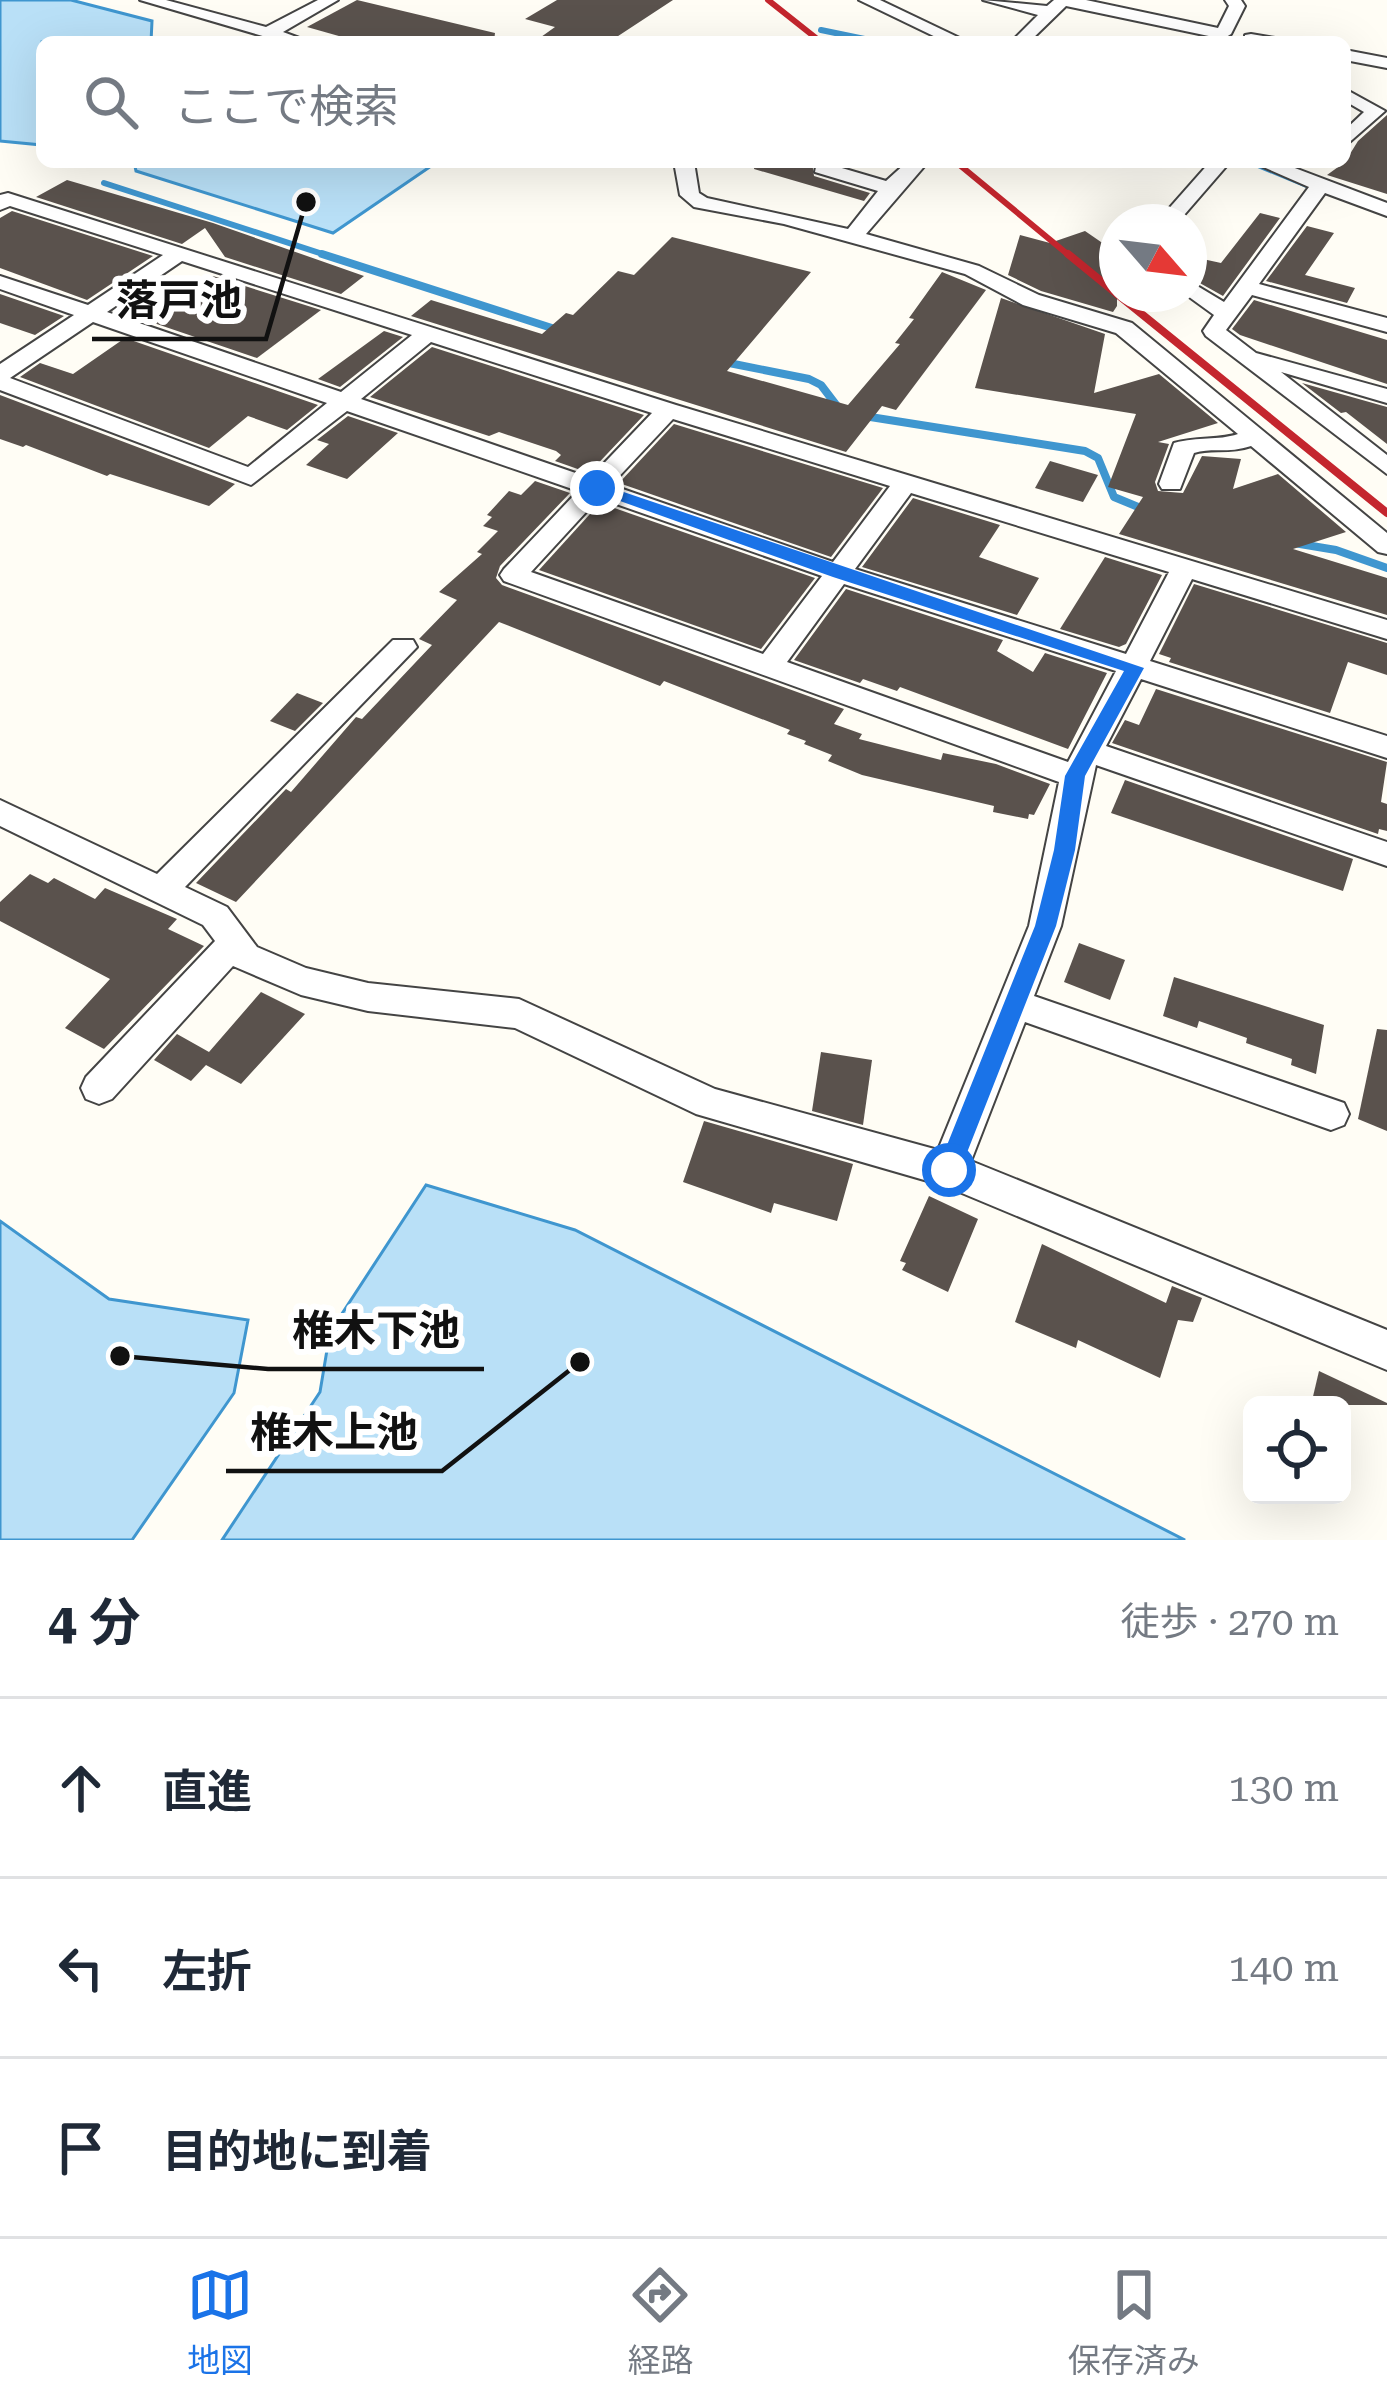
<!DOCTYPE html>
<html lang="ja">
<head>
<meta charset="utf-8">
<style>
	body { margin:0; font-family:"Roboto Serif","Noto Sans JP",serif; background:#f6f6f7; color:#1f2937 }
	.controls { position:absolute; right:36px; bottom:36px; display:grid; overflow:hidden; border-radius:18px; box-shadow:0 12px 48px #0002 }
	.controls button { width:108px; height:108px; display:grid; place-items:center; padding:0; border:0; border-bottom:3px solid #e0e1e3; background:#fff; color:#1f2937; font:60px sans-serif }
	.compass { position:absolute; left:1099px; top:204px; width:108px; height:108px; border-radius:50%; background:#fff; box-shadow:0 12px 48px #0002; rotate:118deg }
	.stop { position:absolute; width:36px; height:36px; margin:-27px; border:9px solid #1a73e8; border-radius:50%; background:#fff }
	.stop.end { background:#1a73e8; border-color:#fff; box-shadow:0 3px 12px #0008 }
	.list { margin:0; padding:0; list-style:none }
	h2 { display:flex; justify-content:space-between; align-items:center; height:156px; margin:0; padding:0 48px; font-size:51px }
	h2 small { font-size:39px; font-weight:400; color:#747a83 }
	.list li { display:grid; grid-template-columns:78px 1fr auto; gap:36px; align-items:center; box-sizing:border-box; height:180px; padding:0 48px; border-top:3px solid #e0e1e3 }
	.list b { display:block; font-size:45px; white-space:nowrap }
	.list em { font-size:39px; font-style:normal; color:#747a83 }
	.icon { flex:none; width:66px; height:66px; fill:none; stroke:currentColor; stroke-width:2; stroke-linecap:round; stroke-linejoin:round }
	.map { position:relative; flex:none; width:1387px; height:1540px; overflow:hidden }
	.search { position:absolute; background:#fff; box-shadow:0 12px 48px #0002; left:36px; right:36px; top:36px; height:132px; display:flex; align-items:center; gap:30px; box-sizing:border-box; padding:0 42px; border-radius:18px; color:#747a83; font-size:45px }
	.sheet { height:696px; background:#fff }
	nav { display:flex; justify-content:space-around; align-items:center; box-sizing:border-box; height:168px; border-top:3px solid #e0e1e3; background:#fff; font-size:33px; color:#747a83 }
	nav a { display:grid; justify-items:center; gap:6px }
	nav .on { color:#1a73e8 }
	.map>svg:first-child { display:block }
</style>
</head>
<body>
<div class="map">
<svg width="1387" height="1540" viewBox="0 0 1387 1540">
	<rect width="100%" height="100%" fill="#fffdf5"/>
	<g fill="#b9e0f7" stroke="#3f96cf" stroke-width="3">
		<polygon points="0,0 71,0 152,21 151,42 42,42 42,145 0,141"/>
		<polygon points="134,162 437,162 333,233 136,171"/>
		<polygon points="426,1185 575,1230 1185,1540 222,1540 320,1392 330,1332"/>
		<polygon points="0,1221 109,1299 248,1320 234,1393 132,1540 0,1540"/>
	</g>
	<g fill="none" stroke-linecap="round" stroke-linejoin="round">
		<g stroke="#3f96cf" stroke-width="6">
			<polyline points="821,30 879,42"/>
			<polyline points="1251,162 1314,188"/>
			<polyline points="104,183 332,257"/>
		</g>
		<g stroke="#3f96cf" stroke-width="8">
			<polyline points="322,254 558,330"/>
			<polyline points="724,362 809,379 821,385 837,406"/>
			<polyline points="864,416 1085,451 1098,458 1114,497 1143,509"/>
			<polyline points="1294,543 1336,550 1387,568"/>
		</g>
	</g>
	<g fill="#5a524d">
		<polygon points="357,0 495,33 494,42 360,42 307,27"/>
		<polygon points="557,0 673,0 609,42 534,42 555,27 525,19"/>
		<polygon points="1387,115 1387,194 1327,175 1345,162 1358,141"/>
		<polygon points="755,162 812,162 814,176 870,193 864,201 754,169"/>
		<polygon points="67,180 213,223 364,276 341,294 225,257 205,228 182,244 36,197"/>
		<polygon points="12,211 153,256 87,300 0,268 0,218"/>
		<polygon points="1260,213 1280,218 1223,296 1189,277 1189,256 1221,263"/>
		<polygon points="1307,226 1334,233 1305,275 1355,288 1347,303 1266,281"/>
		<polygon points="1085,231 1117,253 1117,306 1113,312 1041,291 1008,275 1020,235 1050,243"/>
		<polygon points="672,237 811,272 727,371 848,405 900,344 895,343 914,319 909,318 942,272 986,290 896,410 882,406 846,452 411,316 431,300 542,334 566,313 573,315 618,271 634,275"/>
		<polygon points="213,276 321,310 257,358 148,321"/>
		<polygon points="0,294 64,316 35,335 0,323"/>
		<polygon points="1001,298 1105,334 1094,393 1159,374 1218,423 1158,442 1169,444 1155,482 1158,491 1183,493 1202,456 1241,459 1233,489 1278,474 1346,532 1293,549 1387,578 1387,615 1119,534 1143,497 1108,487 1136,414 975,388"/>
		<polygon points="1254,300 1387,340 1387,384 1240,335 1232,329"/>
		<polygon points="384,331 403,337 340,387 318,379"/>
		<polygon points="125,338 318,405 287,430 248,416 209,448 20,377 40,363 73,374"/>
		<polygon points="432,347 644,415 589,473 555,461 561,455 556,451 499,432 489,436 370,397"/>
		<polygon points="1302,383 1387,407 1387,444 1346,412 1341,413"/>
		<polygon points="0,395 235,484 209,506 110,474 107,476 26,445 23,447 0,439"/>
		<polygon points="348,416 398,433 347,479 306,465 329,444 317,440"/>
		<polygon points="674,424 883,488 831,557 619,483"/>
		<polygon points="1050,461 1098,475 1083,502 1035,488"/>
		<polygon points="535,481 570,493 500,566 496,578 502,585 844,709 834,724 862,734 859,739 941,760 943,753 996,764 1050,784 1034,815 1029,814 1028,819 993,812 994,806 862,775 828,761 832,755 804,744 806,741 787,734 790,730 664,681 660,686 499,622 236,902 196,883 286,789 291,792 356,717 362,719 432,645 419,639 457,600 439,592 482,554 477,552 498,531 483,526 492,517 487,515 509,491 521,495"/>
		<polygon points="913,498 1000,525 979,557 1039,578 1017,615 862,567"/>
		<polygon points="600,503 815,578 761,649 539,570"/>
		<polygon points="1105,557 1162,575 1126,644 1119,647 1060,629"/>
		<polygon points="1194,584 1387,643 1387,675 1348,662 1330,713 1169,662 1171,658 1159,654"/>
		<polygon points="846,589 1003,640 997,651 1033,672 1045,653 1107,673 1068,749 900,687 897,691 863,679 860,683 794,660"/>
		<polygon points="1156,689 1387,762 1381,802 1387,804 1387,831 1379,829 1378,834 1112,743 1125,720 1139,725"/>
		<polygon points="297,693 323,703 295,731 270,721"/>
		<polygon points="1125,780 1353,859 1343,891 1111,813"/>
		<polygon points="30,874 48,883 54,878 95,899 105,888 177,919 168,929 204,946 104,1049 65,1028 110,979 0,921 0,902"/>
		<polygon points="1079,943 1125,960 1110,1000 1064,982"/>
		<polygon points="1174,977 1324,1025 1316,1074 1291,1065 1292,1059 1246,1043 1247,1038 1199,1021 1197,1028 1163,1016"/>
		<polygon points="261,992 305,1014 241,1084 206,1065 191,1081 154,1060 177,1034 209,1052"/>
		<polygon points="1377,1029 1387,1030 1387,1131 1358,1119"/>
		<polygon points="821,1052 872,1060 863,1125 812,1111"/>
		<polygon points="704,1121 853,1164 837,1221 774,1203 771,1213 683,1182"/>
		<polygon points="929,1196 978,1219 948,1292 902,1270 906,1263 900,1261"/>
		<polygon points="1042,1244 1166,1303 1172,1286 1202,1298 1193,1322 1178,1320 1160,1378 1078,1340 1076,1348 1015,1322"/>
		<polygon points="1319,1371 1387,1403 1387,1405 1311,1405"/>
	</g>
	<g fill="none" stroke-linecap="round" stroke-linejoin="round">
		<g stroke="#444" stroke-width="4">
			<g id="minor">
				<polygon points="140,0 166,0 266,27 318,0 338,0 283,32 310,42 283,42"/>
				<polygon points="859,0 880,0 968,42 946,42"/>
				<polygon points="983,0 1047,6 1054,0 1086,0 1218,28 1229,6 1225,0 1241,0 1245,6 1231,34 1223,39 1066,6 1029,42 1011,42 1038,15"/>
				<polygon points="1251,34 1275,38 1277,42 1245,42 1245,35"/>
				<polygon points="1345,50 1387,58 1387,68 1345,60"/>
				<polygon points="1345,89 1385,111 1345,146 1345,130 1364,112 1345,101"/>
				<path d="M 674,162 L 694,162 L 699,193 L 707,198 L 848,229 L 878,191 L 815,172 L 817,162 L 838,162 L 835,166 L 886,181 L 907,162 L 928,162 L 866,234 L 979,266 L 1039,295 L 1132,323 L 1387,533 L 1387,554 L 1378,552 L 1251,446 C 1227,454 1213,447 1194,453 L 1180,489 L 1162,489 L 1159,484 L 1174,443 C 1199,436 1217,441 1238,434 L 1116,333 L 1023,305 L 965,274 L 784,224 L 694,207 L 680,195 Z"/>
				<polygon points="1210,162 1230,162 1178,222 1157,222"/>
				<polygon points="1252,162 1279,162 1387,203 1387,216 1325,193 1259,284 1387,318 1387,332 1252,295 1226,330 1256,353 1387,389 1387,403 1281,372 1387,455 1387,474 1206,336 1203,331 1214,315 1185,294 1189,294 1189,281 1224,302 1309,187"/>
				<path d="M 8,193 L 676,405 L 1387,620 L 1387,639 L 1192,579 L 1150,661 L 1387,736 L 1387,758 L 1141,679 L 1106,746 L 1387,842 L 1387,866 L 1096,765 L 1061,926 L 1034,996 L 1344,1103 L 1349,1114 L 1344,1125 L 1331,1130 L 1025,1022 L 971,1161 L 1387,1330 L 1387,1370 L 945,1186 L 696,1114 L 515,1028 L 368,1011 L 301,995 L 233,966 L 112,1099 L 99,1104 L 86,1099 L 81,1088 L 86,1077 L 215,941 L 203,925 L 0,826 L 0,800 L 157,874 L 393,640 L 413,640 L 417,647 L 185,887 L 227,907 L 257,947 L 306,968 L 368,983 L 519,999 L 715,1089 L 938,1150 L 1029,926 L 1059,782 L 504,581 L 500,575 L 504,569 L 578,491 L 347,411 L 251,485 L 0,390 L 0,364 L 74,315 L 0,289 L 0,276 L 88,305 L 163,255 L 10,206 L 0,210 L 0,195 ZM 182,261 L 412,335 L 341,392 L 107,312 ZM 93,322 L 327,403 L 248,467 L 10,378 ZM 431,342 L 652,413 L 590,478 L 361,399 ZM 673,419 L 890,486 L 833,562 L 611,485 ZM 911,493 L 1169,572 L 1126,654 L 855,569 ZM 599,498 L 822,576 L 763,654 L 531,572 ZM 844,584 L 1116,671 L 1068,762 L 787,662 Z"/>
			</g>
		</g>
		<use href="#minor" fill="#fff" fill-rule="evenodd"/>
		<g stroke="#c4262e" stroke-width="6">
			<polyline points="768,0 821,42"/>
			<polyline points="956,162 1071,257"/>
		</g>
		<g stroke="#c4262e" stroke-width="8">
			<polyline points="1068,254 1117,294"/>
			<polyline points="1117,294 1387,513"/>
		</g>
	</g>
	<polygon fill="#1a73e8" points="597,483 1144,668 1085,776 1075,850 1056,926 957,1178 949,1181 937,1170 1035,926 1054,850 1065,776 1124,671 833,577 592,491 592,484"/>
	<path fill="none" stroke="#111" stroke-width="4.5" d="M306 202L266 339H92M120 1356L268 1369H484M580 1362L442 1471H226"/>
	<g fill="#111" stroke="#fff" stroke-width="4.5">
		<circle cx="306" cy="202" r="12"/>
		<circle cx="120" cy="1356" r="12"/>
		<circle cx="580" cy="1362" r="12"/>
	</g>
	<g font-size="42" text-anchor="middle" font-weight="bold" fill="#111" stroke="#fff" stroke-width="12" stroke-linejoin="round" paint-order="stroke">
		<text x="179" y="315">落戸池</text>
		<text x="376" y="1345">椎木下池</text>
		<text x="334" y="1447">椎木上池</text>
	</g>
</svg>
<div class="controls">
<button><svg class="icon" aria-label="locate" viewBox="0 0 24 24"><circle cx="12" cy="12" r="6"/><path d="M12 2v4M12 18v4M2 12h4M18 12h4"/></svg></button>
</div>
<svg class="compass" viewBox="-18 -18 36 36"><path d="M0-13l5 13h-10z" fill="#e53935"/><path d="M0 13l5-13h-10z" fill="#747a83"/></svg>
<div class="stop" style="left:949px;top:1170px"></div>
<div class="stop end" style="left:597px;top:488px"></div>
<div class="search"><svg class="icon" aria-label="search" viewBox="0 0 24 24"><circle cx="10" cy="10" r="6"/><path d="M15 15l6 6"/></svg>ここで検索</div>
</div>
<section class="sheet">
<h2>4 分<small>徒歩 · 270 m</small></h2>
<ul class="list">
<li><svg class="icon" aria-label="ahead" viewBox="0 0 24 24"><path d="M12 20V5M6 11l6-6 6 6"/></svg><div><b>直進</b></div><em>130 m</em></li>
<li><svg class="icon" aria-label="left" viewBox="0 0 24 24"><path d="M17 20v-9H6M10 6l-5 5 5 5"/></svg><div><b>左折</b></div><em>140 m</em></li>
<li><svg class="icon" aria-label="arrive" viewBox="0 0 24 24"><path d="M6 21V4h12l-3 4 3 4H6"/></svg><div><b>目的地に到着</b></div></li>
</ul>
</section>
<nav>
<a class="on"><svg class="icon" aria-label="map" viewBox="0 0 24 24"><path d="M3 6l6-2 6 2 6-2v14l-6 2-6-2-6 2zM9 4v14M15 6v14"/></svg>地図</a>
<a><svg class="icon" aria-label="directions" viewBox="0 0 24 24"><path d="M12 3l9 9-9 9-9-9zM9 14v-3h6M13 9l2 2-2 2"/></svg>経路</a>
<a><svg class="icon" aria-label="saved" viewBox="0 0 24 24"><path d="M7 4h10v16l-5-4-5 4z"/></svg>保存済み</a>
</nav>
</body>
</html>
